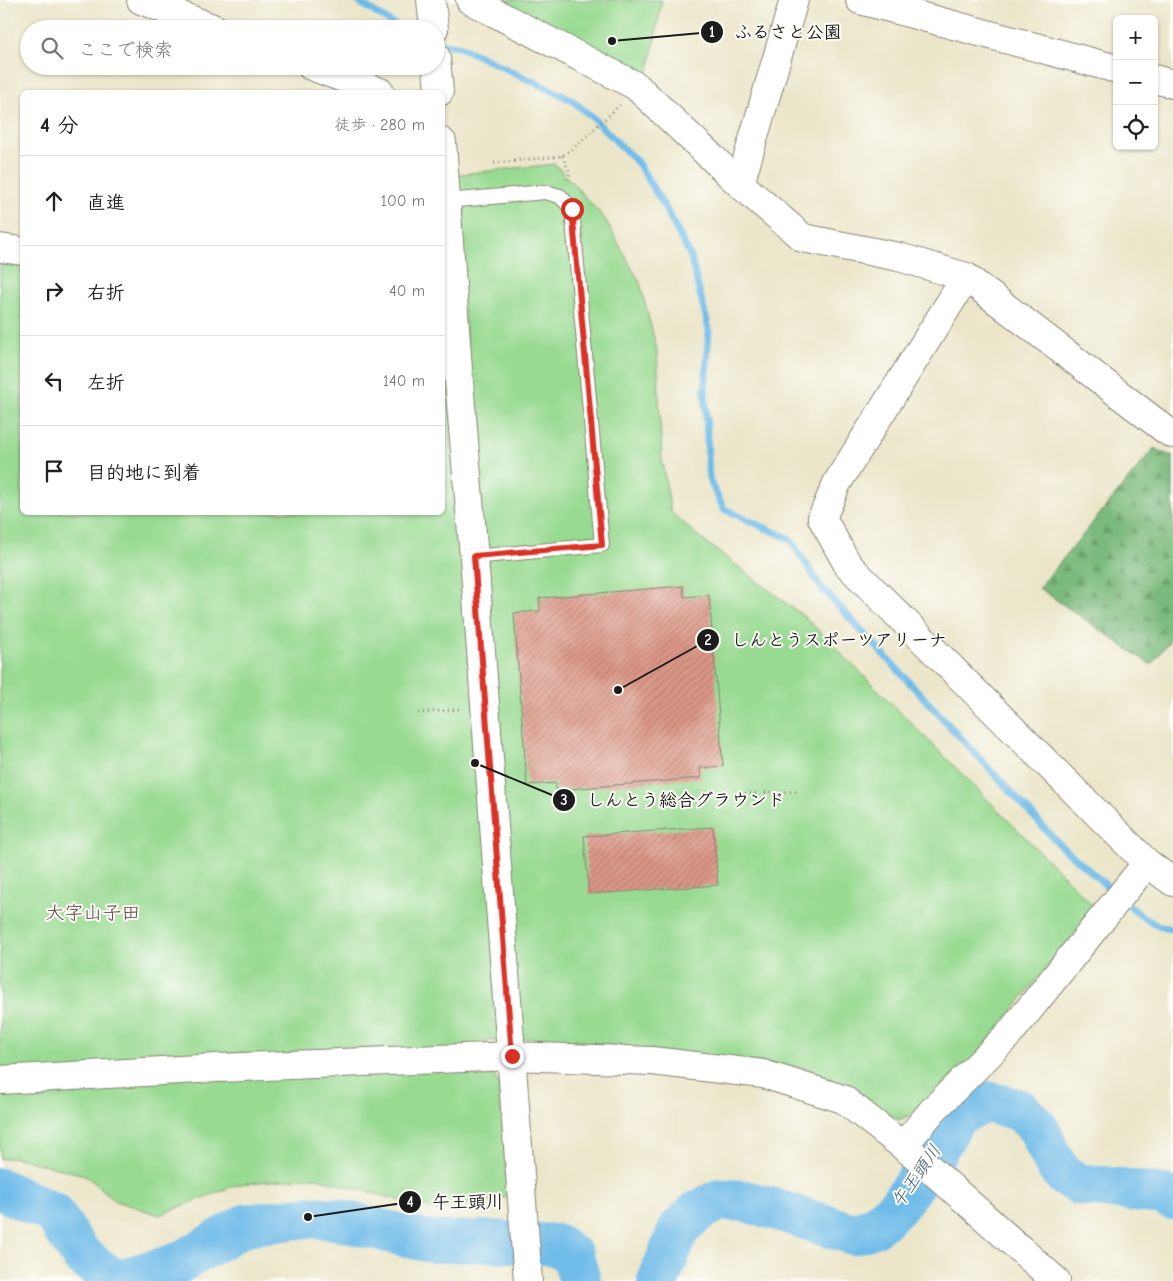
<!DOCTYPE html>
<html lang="ja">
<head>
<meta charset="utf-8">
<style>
	body { margin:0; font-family:"Comic Neue","Klee One",sans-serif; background:#f6f6f6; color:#222 }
	.controls { position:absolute; right:15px; top:15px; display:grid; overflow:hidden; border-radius:8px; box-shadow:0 1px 4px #0004 }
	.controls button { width:45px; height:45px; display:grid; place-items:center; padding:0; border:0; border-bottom:1px solid #e0e0e0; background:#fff; color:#222; font:25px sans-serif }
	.stop { position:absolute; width:15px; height:15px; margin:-11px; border:4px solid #d93025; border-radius:50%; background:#fff }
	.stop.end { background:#d93025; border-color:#fff; box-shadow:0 1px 5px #0008 }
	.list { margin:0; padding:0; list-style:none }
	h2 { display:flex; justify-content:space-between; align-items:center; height:65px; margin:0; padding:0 20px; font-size:21px }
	h2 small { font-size:16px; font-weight:400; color:#767676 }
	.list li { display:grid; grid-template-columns:32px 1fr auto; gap:15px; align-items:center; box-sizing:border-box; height:90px; padding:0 20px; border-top:1px solid #e0e0e0 }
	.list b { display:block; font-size:19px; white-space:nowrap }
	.list em { font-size:16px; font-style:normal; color:#767676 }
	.icon { flex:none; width:28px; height:28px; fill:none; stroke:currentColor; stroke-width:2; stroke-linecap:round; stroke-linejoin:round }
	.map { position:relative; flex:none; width:1173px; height:1281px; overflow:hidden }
	.search { position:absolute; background:#fff; box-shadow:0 1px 4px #0004; left:20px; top:20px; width:425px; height:55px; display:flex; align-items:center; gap:12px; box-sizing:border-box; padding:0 18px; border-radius:28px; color:#767676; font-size:19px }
	.panel { position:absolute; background:#fff; box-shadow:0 1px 4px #0004; left:20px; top:90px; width:425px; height:425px; border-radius:8px }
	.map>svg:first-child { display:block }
</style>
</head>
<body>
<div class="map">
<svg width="1173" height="1281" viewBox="0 0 1173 1281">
	<defs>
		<pattern id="forest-firs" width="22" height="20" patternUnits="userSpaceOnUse" patternTransform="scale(1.25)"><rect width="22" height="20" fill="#7aba7b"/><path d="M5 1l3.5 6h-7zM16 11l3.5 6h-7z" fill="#699f6a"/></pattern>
		<pattern id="building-hatch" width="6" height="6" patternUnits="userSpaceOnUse" patternTransform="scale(1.25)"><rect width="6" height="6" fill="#dc9887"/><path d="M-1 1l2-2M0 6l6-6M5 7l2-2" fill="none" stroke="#b27b6e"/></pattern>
	</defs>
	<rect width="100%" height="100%" fill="#fdfcf7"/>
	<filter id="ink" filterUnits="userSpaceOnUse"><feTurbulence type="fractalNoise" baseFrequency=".02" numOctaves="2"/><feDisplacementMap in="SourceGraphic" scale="10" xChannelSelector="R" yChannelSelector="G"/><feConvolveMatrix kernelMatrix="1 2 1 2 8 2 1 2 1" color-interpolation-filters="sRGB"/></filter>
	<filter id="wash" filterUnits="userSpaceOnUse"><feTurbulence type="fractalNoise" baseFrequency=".0096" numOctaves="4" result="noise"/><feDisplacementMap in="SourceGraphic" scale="20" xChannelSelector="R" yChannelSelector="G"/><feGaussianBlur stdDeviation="1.12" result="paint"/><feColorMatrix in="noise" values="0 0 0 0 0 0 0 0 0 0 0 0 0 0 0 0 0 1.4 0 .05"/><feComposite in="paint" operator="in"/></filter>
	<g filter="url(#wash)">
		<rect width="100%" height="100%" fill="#ebe6c9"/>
		<g fill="#98da91" stroke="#5a7b56">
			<polygon points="493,0 662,0 647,81"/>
			<polygon points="555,164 605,219 640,283 657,351 662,461 671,512 699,537 807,619 1095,907 963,1072 911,1115 898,1120 859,1092 806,1068 544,1038 485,1040 490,1071 499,1083 509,1197 436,1210 313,1177 239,1184 159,1215 116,1201 85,1175 12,1157 0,1159 0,260 22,263 22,512 442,512 443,390 471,390 452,175"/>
		</g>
		<polygon fill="url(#forest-firs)" stroke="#4b6b4c" points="1154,448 1173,457 1173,636 1151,665 1039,588"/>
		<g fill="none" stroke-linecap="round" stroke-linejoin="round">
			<g stroke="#6fbce9" stroke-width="7">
				<polyline points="356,0 401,29"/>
				<polyline points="436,43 458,46 572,100 593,118 638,163 662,202 690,255 709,329 705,391 709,479 724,509 790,539 821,587 1061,846 1115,893"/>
				<path d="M 1123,900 C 1138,913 1153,928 1173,929"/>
			</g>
			<g stroke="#6fbce9" stroke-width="42">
				<polyline points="0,1189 53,1213 81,1255 115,1281 177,1264 245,1225 308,1217 335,1219 431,1242 491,1241 558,1245 573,1257 580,1281"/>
				<polyline points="658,1281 679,1229 695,1213 719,1200 745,1201 774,1209 853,1234 874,1227 897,1207 915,1182 934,1155 957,1115 987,1102 1020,1110 1038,1128 1055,1164 1065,1176 1079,1184 1158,1194 1173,1199"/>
			</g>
		</g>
		<g id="blocks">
			<g fill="url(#building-hatch)">
				<polygon points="683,586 684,597 709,595 723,766 700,768 701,778 556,790 556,783 527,785 514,613 540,611 539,598"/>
				<polygon points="713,827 718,885 589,894 584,836"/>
			</g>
		</g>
	</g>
	<g filter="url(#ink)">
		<use href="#blocks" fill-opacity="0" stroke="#848172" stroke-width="1"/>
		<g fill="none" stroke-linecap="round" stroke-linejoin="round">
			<g stroke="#848172" stroke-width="16">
				<polyline id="service" points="447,201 545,192 560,196 572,209 602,545 474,557"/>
			</g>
			<g stroke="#848172" stroke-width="30">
				<g id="minor">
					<polyline points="141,0 215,29"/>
					<polyline points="470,0 636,86 740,184 803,238 899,257 966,277 1167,431 1173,434"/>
					<polyline points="860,0 1117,69"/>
					<polyline points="311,66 380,92"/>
					<polyline points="1154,79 1173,84"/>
					<polyline points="740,184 794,0"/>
					<polyline points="0,248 22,251"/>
					<polyline points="966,277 837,483 822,518 848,565 1147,863 1173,882"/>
					<polyline points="0,1080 216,1068 512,1056 652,1061 763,1074 843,1099 917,1157 1056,1281"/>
					<polyline points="903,1146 933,1110 1010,1033 1147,863"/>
				</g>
			</g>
			<g stroke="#848172" stroke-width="30">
				<g id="tertiary">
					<polyline points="431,0 434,29"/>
					<polyline points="436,57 439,92"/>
					<polyline points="442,142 458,370 474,557 528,1281"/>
				</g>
			</g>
			<g stroke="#848172" stroke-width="3" stroke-dasharray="1 4" stroke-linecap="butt">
				<polyline points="562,156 570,173 566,181"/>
				<polyline points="494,163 562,156 578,144 620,105"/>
				<polyline points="418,713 460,709"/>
				<polyline points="735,794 799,791"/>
			</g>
			<use href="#service" stroke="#fff" stroke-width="14"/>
			<use href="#minor" stroke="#fff" stroke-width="28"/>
			<use href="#tertiary" stroke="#fff" stroke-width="28"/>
		</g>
	</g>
	<g fill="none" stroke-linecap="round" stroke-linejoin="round" filter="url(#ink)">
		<polyline stroke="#d93025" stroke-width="6" points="512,1056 474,556 602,545 572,209"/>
	</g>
	<g text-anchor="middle" stroke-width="4" stroke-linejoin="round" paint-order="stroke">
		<g font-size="18" font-style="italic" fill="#3d5c6e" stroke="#fdfcf7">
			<text transform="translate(916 1176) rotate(-55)" y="6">午王頭川</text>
		</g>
		<g font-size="19" fill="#5f4741" stroke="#fdfcf7">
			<text x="93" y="919">大字山子田</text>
		</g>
	</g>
	<path fill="none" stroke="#1c1c1c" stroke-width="2" d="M612 41L712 32M618 690L708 640M475 763L564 800M308 1217L410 1202"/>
	<g fill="#1c1c1c" stroke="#fdfcf7" stroke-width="2">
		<circle cx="612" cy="41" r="5"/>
		<circle cx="618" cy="690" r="5"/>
		<circle cx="475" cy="763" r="5"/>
		<circle cx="308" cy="1217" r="5"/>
		<circle cx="712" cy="32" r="12"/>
		<circle cx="708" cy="640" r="12"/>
		<circle cx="564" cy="800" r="12"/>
		<circle cx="410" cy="1202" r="12"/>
	</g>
	<g font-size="15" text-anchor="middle" font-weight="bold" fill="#fff">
		<text x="712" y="37">1</text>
		<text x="708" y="645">2</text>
		<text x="564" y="805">3</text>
		<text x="410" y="1207">4</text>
	</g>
	<g font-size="18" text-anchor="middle" font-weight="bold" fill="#1c1c1c" stroke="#fdfcf7" stroke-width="4" stroke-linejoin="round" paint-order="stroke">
		<text x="788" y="38">ふるさと公園</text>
		<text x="839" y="646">しんとうスポーツアリーナ</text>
		<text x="686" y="806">しんとう総合グラウンド</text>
		<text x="468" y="1208">午王頭川</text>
	</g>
</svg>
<div class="controls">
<button>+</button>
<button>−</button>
<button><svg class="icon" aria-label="locate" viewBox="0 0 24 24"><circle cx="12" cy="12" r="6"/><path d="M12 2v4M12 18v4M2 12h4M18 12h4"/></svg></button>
</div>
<div class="stop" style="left:572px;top:209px"></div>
<div class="stop end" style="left:512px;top:1056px"></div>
<div class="search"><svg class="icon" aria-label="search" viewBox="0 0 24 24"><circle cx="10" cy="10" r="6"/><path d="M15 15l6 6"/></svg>ここで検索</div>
<section class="panel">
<h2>4 分<small>徒歩 · 280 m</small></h2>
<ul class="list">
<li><svg class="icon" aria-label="ahead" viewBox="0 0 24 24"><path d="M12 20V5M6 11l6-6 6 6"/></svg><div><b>直進</b></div><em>100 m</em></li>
<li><svg class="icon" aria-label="right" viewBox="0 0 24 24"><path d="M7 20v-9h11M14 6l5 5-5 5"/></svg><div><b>右折</b></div><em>40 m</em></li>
<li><svg class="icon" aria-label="left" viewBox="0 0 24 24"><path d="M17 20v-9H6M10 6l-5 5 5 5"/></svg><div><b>左折</b></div><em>140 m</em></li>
<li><svg class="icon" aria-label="arrive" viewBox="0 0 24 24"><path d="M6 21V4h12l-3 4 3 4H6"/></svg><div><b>目的地に到着</b></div></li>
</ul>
</section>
</div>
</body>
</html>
